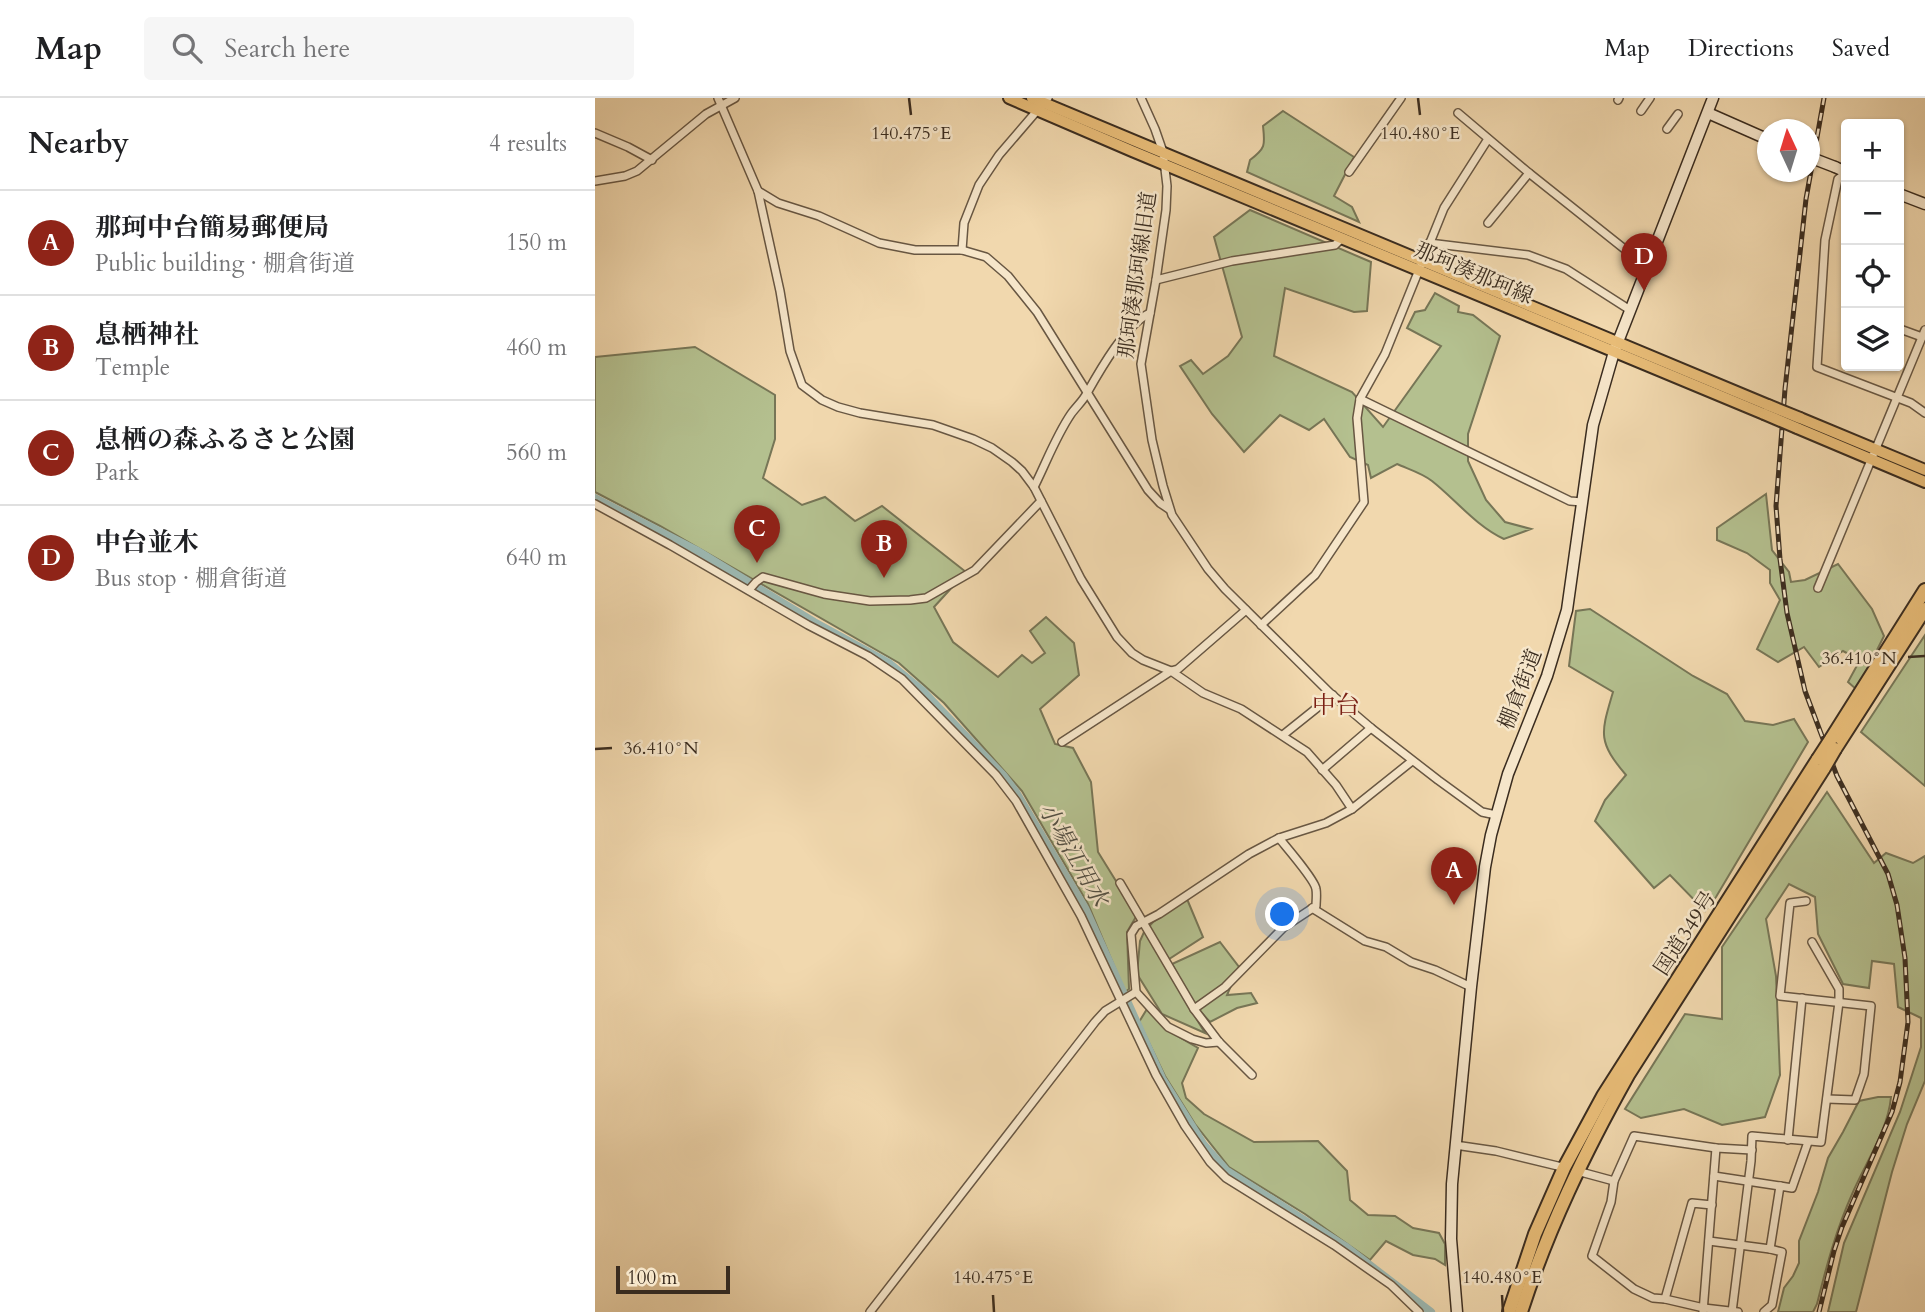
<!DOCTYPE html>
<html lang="en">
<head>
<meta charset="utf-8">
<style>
	body { margin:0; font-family:Cardo,"Noto Serif JP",serif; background:#f6f6f6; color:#202124 }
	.controls { position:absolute; right:21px; top:21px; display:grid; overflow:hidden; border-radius:7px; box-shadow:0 2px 5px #0004 }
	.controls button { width:63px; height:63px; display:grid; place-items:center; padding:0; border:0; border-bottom:2px solid #e0e0e0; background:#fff; color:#202124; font:35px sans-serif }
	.compass { position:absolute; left:1162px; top:21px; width:63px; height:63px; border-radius:50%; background:#fff; box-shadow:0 2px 5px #0004; rotate:356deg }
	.scale { position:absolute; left:21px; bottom:18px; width:114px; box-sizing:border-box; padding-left:7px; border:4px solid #3a2c1f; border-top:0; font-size:19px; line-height:24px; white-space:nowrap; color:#3a2c1f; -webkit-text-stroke:5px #f6e6ca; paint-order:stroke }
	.you { position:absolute; left:688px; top:817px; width:24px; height:24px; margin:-18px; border:5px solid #fff; border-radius:50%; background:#1a73e8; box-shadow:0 0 0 10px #1a73e833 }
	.badge { display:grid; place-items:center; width:46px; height:46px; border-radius:50%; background:#8f2418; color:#fff; font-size:23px; font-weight:700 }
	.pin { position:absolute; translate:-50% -58px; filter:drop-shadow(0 2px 4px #0008) }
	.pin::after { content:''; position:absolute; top:37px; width:24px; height:21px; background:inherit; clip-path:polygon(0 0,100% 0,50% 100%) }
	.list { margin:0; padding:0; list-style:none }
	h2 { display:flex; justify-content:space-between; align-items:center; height:91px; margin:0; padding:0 28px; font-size:30px }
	h2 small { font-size:23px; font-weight:400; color:#757577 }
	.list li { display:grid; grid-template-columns:46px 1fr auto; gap:21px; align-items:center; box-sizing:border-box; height:105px; padding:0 28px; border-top:2px solid #e0e0e0 }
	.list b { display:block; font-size:26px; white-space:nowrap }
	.list p { margin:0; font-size:23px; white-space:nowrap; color:#757577 }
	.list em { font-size:23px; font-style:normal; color:#757577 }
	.icon { flex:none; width:38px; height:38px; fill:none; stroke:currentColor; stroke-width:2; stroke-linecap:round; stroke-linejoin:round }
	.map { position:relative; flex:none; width:1330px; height:1214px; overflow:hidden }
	header { display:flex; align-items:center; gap:42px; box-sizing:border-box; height:98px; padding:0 35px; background:#fff; border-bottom:2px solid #e0e0e0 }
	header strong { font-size:33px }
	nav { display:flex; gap:38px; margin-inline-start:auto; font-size:24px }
	.search { width:490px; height:63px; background:#f6f6f6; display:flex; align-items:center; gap:18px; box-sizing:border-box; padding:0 24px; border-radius:7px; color:#757577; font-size:26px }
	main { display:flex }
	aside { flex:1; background:#fff }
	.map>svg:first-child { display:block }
</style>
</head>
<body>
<header>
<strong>Map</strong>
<div class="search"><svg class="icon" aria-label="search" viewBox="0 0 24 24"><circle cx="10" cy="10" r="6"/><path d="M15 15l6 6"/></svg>Search here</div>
<nav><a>Map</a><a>Directions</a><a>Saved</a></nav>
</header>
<main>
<aside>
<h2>Nearby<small>4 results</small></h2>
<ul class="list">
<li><span class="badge">A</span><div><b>那珂中台簡易郵便局</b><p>Public building · 棚倉街道</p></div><em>150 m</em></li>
<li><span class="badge">B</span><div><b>息栖神社</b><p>Temple</p></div><em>460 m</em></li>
<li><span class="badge">C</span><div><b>息栖の森ふるさと公園</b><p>Park</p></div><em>560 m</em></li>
<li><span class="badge">D</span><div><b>中台並木</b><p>Bus stop · 棚倉街道</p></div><em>640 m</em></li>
</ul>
</aside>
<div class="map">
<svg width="1330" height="1214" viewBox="0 0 1330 1214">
	<rect width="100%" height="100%" fill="#f1d8ae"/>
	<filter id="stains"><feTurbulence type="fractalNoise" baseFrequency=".00286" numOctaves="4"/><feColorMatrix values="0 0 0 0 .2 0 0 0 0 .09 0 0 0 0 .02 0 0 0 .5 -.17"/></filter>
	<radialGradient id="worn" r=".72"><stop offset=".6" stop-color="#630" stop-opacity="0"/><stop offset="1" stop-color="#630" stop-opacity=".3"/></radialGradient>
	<g fill="#b4c08f" stroke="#777657" stroke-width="2">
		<path d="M 688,13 L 759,59 L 739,98 L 757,109 L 764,124 L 652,74 L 655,62 C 671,50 670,47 668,28 Z"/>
		<path d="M 655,112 L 776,164 L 772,213 L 759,214 L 690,190 L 679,258 L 757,294 L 788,329 L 846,248 L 812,230 L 820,214 L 830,212 L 840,195 L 864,208 L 863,214 L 878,217 L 905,238 L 873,336 L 873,363 L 891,402 L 910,424 L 936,431 L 909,441 C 881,428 861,402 837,383 C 827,375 813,371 802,366 L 776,380 L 773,367 L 755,359 L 729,321 L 714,332 L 685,317 L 649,354 L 617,316 L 585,268 L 596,262 L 608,276 L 633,258 L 647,239 L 619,139 Z"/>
		<polygon points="100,249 180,297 180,341 168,380 207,407 230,399 260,423 287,408 371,474 339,509 358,544 403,579 427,557 437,565 450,555 435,533 451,519 479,545 484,577 445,611 460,646 478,650 496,684 503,754 542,817 532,834 534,891 530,894 493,806 427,693 349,605 304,565 65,428 0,394 0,259"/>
		<polygon points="1171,396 1177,452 1194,474 1196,484 1210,482 1243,466 1277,511 1289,538 1262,592 1253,584 1265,562 1248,553 1224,569 1209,549 1183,564 1162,551 1185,502 1175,485 1175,472 1152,455 1122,442 1122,430"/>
		<path d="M 995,511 L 1098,578 L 1132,596 L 1150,623 L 1178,627 L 1199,621 L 1213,644 L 1121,799 L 1110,813 L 1075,777 L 1059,790 L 1000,723 L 1010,702 L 1031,677 C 1002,643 1006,635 1018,594 L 974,568 L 981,513 Z"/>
		<polygon points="1330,537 1330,688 1266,634"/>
		<polygon points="1232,694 1279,765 1291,755 1318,765 1330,758 1330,983 1312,1026 1297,1074 1261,1214 1233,1214 1249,1145 1305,1014 1326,949 1326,920 1303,909 1299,866 1277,863 1274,890 1248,886 1223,836 1220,799 1194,786 1171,821 1181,878 1185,977 1170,1019 1127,1027 1089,1011 1046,1020 1030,1011 1090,916 1127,921 1127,849"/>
		<polygon points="592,801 608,839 568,865 610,935 567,916 542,876 545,843 549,834 558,824"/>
		<polygon points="625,844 644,869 632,897 656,895 662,905 642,910 615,924 597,904 577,866"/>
		<polygon points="552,911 572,932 603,950 587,985 591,1000 609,1016 659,1044 723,1043 752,1073 755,1102 773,1117 800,1118 818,1130 844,1135 850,1146 850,1167 840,1161 818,1157 791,1143 775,1162 710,1116 634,1069 600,1026 570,978 544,924"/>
		<path d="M 1283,999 L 1296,999 C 1293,1032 1271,1064 1258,1094 C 1241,1132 1232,1166 1222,1206 L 1218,1214 L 1183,1214 L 1189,1190 L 1198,1178 L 1204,1165 L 1204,1143 L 1223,1094 L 1233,1060 L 1248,1034 L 1264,1003 Z"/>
	</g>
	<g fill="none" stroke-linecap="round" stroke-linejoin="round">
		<polyline stroke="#9cb8b2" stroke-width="8" points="0,400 101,452 219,524 294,565 327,592 408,677 421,694 490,810 567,980 609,1047 631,1072 750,1148 836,1214"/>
		<g stroke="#685743" stroke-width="10">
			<g id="street">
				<polyline points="123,0 163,93 185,193 195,253 207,287 227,302 243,309 265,315 338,327 378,341 397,350 417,364 427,373 439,389 486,481 522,539 537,555 548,562 576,573 608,595 646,611 712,654 741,687 757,711"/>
				<polyline points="546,0 560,31 568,54 572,88 571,112 561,182 546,266 557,342 568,388 577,417 613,471 630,491 735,595 776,630 843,682 887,714 901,717"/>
				<polyline points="1023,2 1024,0"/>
				<polyline points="1046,13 1055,0"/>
				<polyline points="863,15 934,75 1037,157 1052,167"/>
				<polyline points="1072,31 1083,16"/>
				<polyline points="0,35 33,49 57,62"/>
				<polyline points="754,74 806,0"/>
				<polyline points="1251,75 1243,81 1230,142 1222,269 1316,305 1330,315"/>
				<polyline points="0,83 30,78 42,73 111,16 140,0"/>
				<polyline points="163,93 183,105 224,118 284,145 320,152 367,152 391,159 413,178 442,214 553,392 565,405 574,411"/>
				<polyline points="893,125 934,75"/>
				<polyline points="834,145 933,157 971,171 1035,212"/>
				<polyline points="367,152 369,125 384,87 404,57 453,0"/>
				<polyline points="561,182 637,163 740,147 747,140"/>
				<polyline points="1305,231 1327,239"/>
				<polyline points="765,301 975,403 987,404"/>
				<path d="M 439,389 C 451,365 461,338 476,316 C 481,309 488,303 492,295 C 505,272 531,226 555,215"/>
				<polyline points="0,406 75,447 213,527 273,558 307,581 401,677 421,703 486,818 561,977 590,1028 615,1064 631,1080 739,1147 796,1187 824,1214"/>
				<polyline points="1223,490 1330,232"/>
				<polyline points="154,492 161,484 168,479 229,496 275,503 315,502 331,500 380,472 446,403"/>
				<polyline points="666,527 720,477 769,404 762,320 765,301 790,256 849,110 893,41"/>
				<polyline points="688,637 738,597"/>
				<polyline points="467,644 576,573 583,571 651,512"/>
				<polyline points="727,672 776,630"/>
				<polyline points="525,785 599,911 624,944 657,977"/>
				<polyline points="1211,803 1195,805 1185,898 1276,908 1269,976 1260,1002 1232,1001"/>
				<polyline points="717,810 770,843 791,849 816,864 840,872 876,889"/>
				<path d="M 599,911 L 630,889 L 689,829 L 721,808 C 721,803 722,797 721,791 C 720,782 692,750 684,740"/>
				<polyline points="624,944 611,945 597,941 573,929 541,894 536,836 541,828 564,816 654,756 684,740 731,725 757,711 817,663"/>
				<polyline points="1193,1042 1207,900"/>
				<polyline points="860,1047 901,1053 971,1070"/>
				<polyline points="982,1073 1019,1083"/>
				<polyline points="1119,1078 1185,1088"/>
				<polyline points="1114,1143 1175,1151 1185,1088 1197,1090 1213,1044"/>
				<polyline points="1070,1201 1097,1105 1117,1107"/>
				<polyline points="275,1214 500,924 510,913 541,894"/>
				<polyline points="1108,1214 1121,1050"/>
				<polyline points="1137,1214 1156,1063 1157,1038 1226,1044 1244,904 1244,891 1217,844"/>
				<polyline points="1143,1214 1109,1210 1070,1201 1058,1200 1039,1191 997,1158 1016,1104 1019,1083 1039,1038 1121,1050 1157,1052"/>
				<polyline points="1169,1214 1177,1207 1187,1154 1175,1151"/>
			</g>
		</g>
		<g stroke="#3a2c1f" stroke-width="13">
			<g id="secondary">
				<polyline points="1113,15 1172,41"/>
				<polyline points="1240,69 1251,74"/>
				<polyline points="1304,96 1330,106"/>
				<polyline points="862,1214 856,1141 857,1086 876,889 890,769 896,737 913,676 952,578 972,512 998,327 1019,254 1118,0"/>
			</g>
		</g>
		<g stroke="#3a2c1f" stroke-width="14">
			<g id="primary">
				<polyline points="414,0 537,53 1169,316"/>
				<polyline points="437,0 1173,307"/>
				<polyline points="1205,320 1330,372"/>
				<polyline points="1202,330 1330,384"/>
			</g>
		</g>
		<g stroke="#3a2c1f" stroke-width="16">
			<g id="highway">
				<polyline points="1236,641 1330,492"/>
				<polyline points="1240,651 1330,511"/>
				<polyline points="914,1214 940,1136 969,1070 1008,998 1223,661"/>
				<path d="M 926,1214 C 953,1130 990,1054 1033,977 L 1229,670"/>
			</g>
		</g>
		<use href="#street" stroke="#f6e6ca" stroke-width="7"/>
		<use href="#secondary" stroke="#f6e6ca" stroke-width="10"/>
		<use href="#primary" stroke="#e8bc77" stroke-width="10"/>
		<use href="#highway" stroke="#e8bc77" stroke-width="12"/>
		<g stroke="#3a2c1f" stroke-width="5">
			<polyline id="rail" points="1224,1214 1239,1153 1247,1129 1297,1014 1305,984 1313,924 1310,860 1302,807 1293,776 1242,678 1210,593 1192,515 1185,461 1181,408 1190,291 1211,101 1229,0"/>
		</g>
		<use href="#rail" stroke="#f6e6ca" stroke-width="2.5" stroke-dasharray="8" stroke-linecap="butt"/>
		<g stroke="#3a2c1f" stroke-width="13" stroke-linecap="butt">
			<polyline id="secondary-bridge" points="1214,59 1240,69"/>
		</g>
		<g stroke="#3a2c1f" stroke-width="14" stroke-linecap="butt">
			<g id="primary-bridge">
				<polyline points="1173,307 1205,320"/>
				<polyline points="1169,316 1202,330"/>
			</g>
		</g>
		<g stroke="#3a2c1f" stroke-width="16" stroke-linecap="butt">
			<g id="highway-bridge">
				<polyline points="1223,661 1236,641"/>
				<polyline points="1229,670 1240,651"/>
			</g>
		</g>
		<use href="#secondary-bridge" stroke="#f6e6ca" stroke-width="10"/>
		<use href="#primary-bridge" stroke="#e8bc77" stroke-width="10"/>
		<use href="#highway-bridge" stroke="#e8bc77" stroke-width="12"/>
	</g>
	<path fill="none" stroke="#3a2c1f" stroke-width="2.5" d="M 314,0 L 316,17M 823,0 L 825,17M 1313,559 L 1330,558M 0,651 L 17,650M 398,1197 L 399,1214M 907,1197 L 908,1214"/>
	<g text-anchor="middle" stroke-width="5" stroke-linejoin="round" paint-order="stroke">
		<g font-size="21" fill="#3a2c1f" stroke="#f6e6ca">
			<text transform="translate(879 175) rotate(23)" y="7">那珂湊那珂線</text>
			<text transform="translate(542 177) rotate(-82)" y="7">那珂湊那珂線旧道</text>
			<text transform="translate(925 591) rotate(-69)" y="7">棚倉街道</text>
			<text transform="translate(1090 835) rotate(-57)" y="7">国道349号</text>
		</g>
		<g font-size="23" font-style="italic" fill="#524f44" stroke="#f6e6ca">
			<text transform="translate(479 756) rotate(60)" y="8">小場江用水</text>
		</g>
		<g font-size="24" fill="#7a1f14" stroke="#f6e6ca">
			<text x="741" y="615">中台</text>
		</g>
	</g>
	<g font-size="18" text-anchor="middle" fill="#3a2c1f" stroke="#f6e6ca" stroke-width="5" stroke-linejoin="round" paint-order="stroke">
		<text x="316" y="41">140.475°E</text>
		<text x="825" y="41">140.480°E</text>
		<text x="1264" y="566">36.410°N</text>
		<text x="66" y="656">36.410°N</text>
		<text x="398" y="1185">140.475°E</text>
		<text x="907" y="1185">140.480°E</text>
	</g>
	<rect width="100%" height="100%" filter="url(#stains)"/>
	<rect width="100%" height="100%" fill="url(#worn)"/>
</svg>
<div class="controls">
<button>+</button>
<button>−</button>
<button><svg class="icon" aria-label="locate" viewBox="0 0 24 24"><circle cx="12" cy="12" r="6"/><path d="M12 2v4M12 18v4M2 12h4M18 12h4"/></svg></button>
<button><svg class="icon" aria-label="layers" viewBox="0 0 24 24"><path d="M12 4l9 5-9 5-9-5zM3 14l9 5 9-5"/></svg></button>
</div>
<svg class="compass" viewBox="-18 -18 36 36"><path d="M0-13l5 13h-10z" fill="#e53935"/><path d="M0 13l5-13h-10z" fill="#757577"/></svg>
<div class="scale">100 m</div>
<div class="you"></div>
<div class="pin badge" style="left:859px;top:807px">A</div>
<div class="pin badge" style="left:289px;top:480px">B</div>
<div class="pin badge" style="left:162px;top:465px">C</div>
<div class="pin badge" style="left:1049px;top:193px">D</div>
</div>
</main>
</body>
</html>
